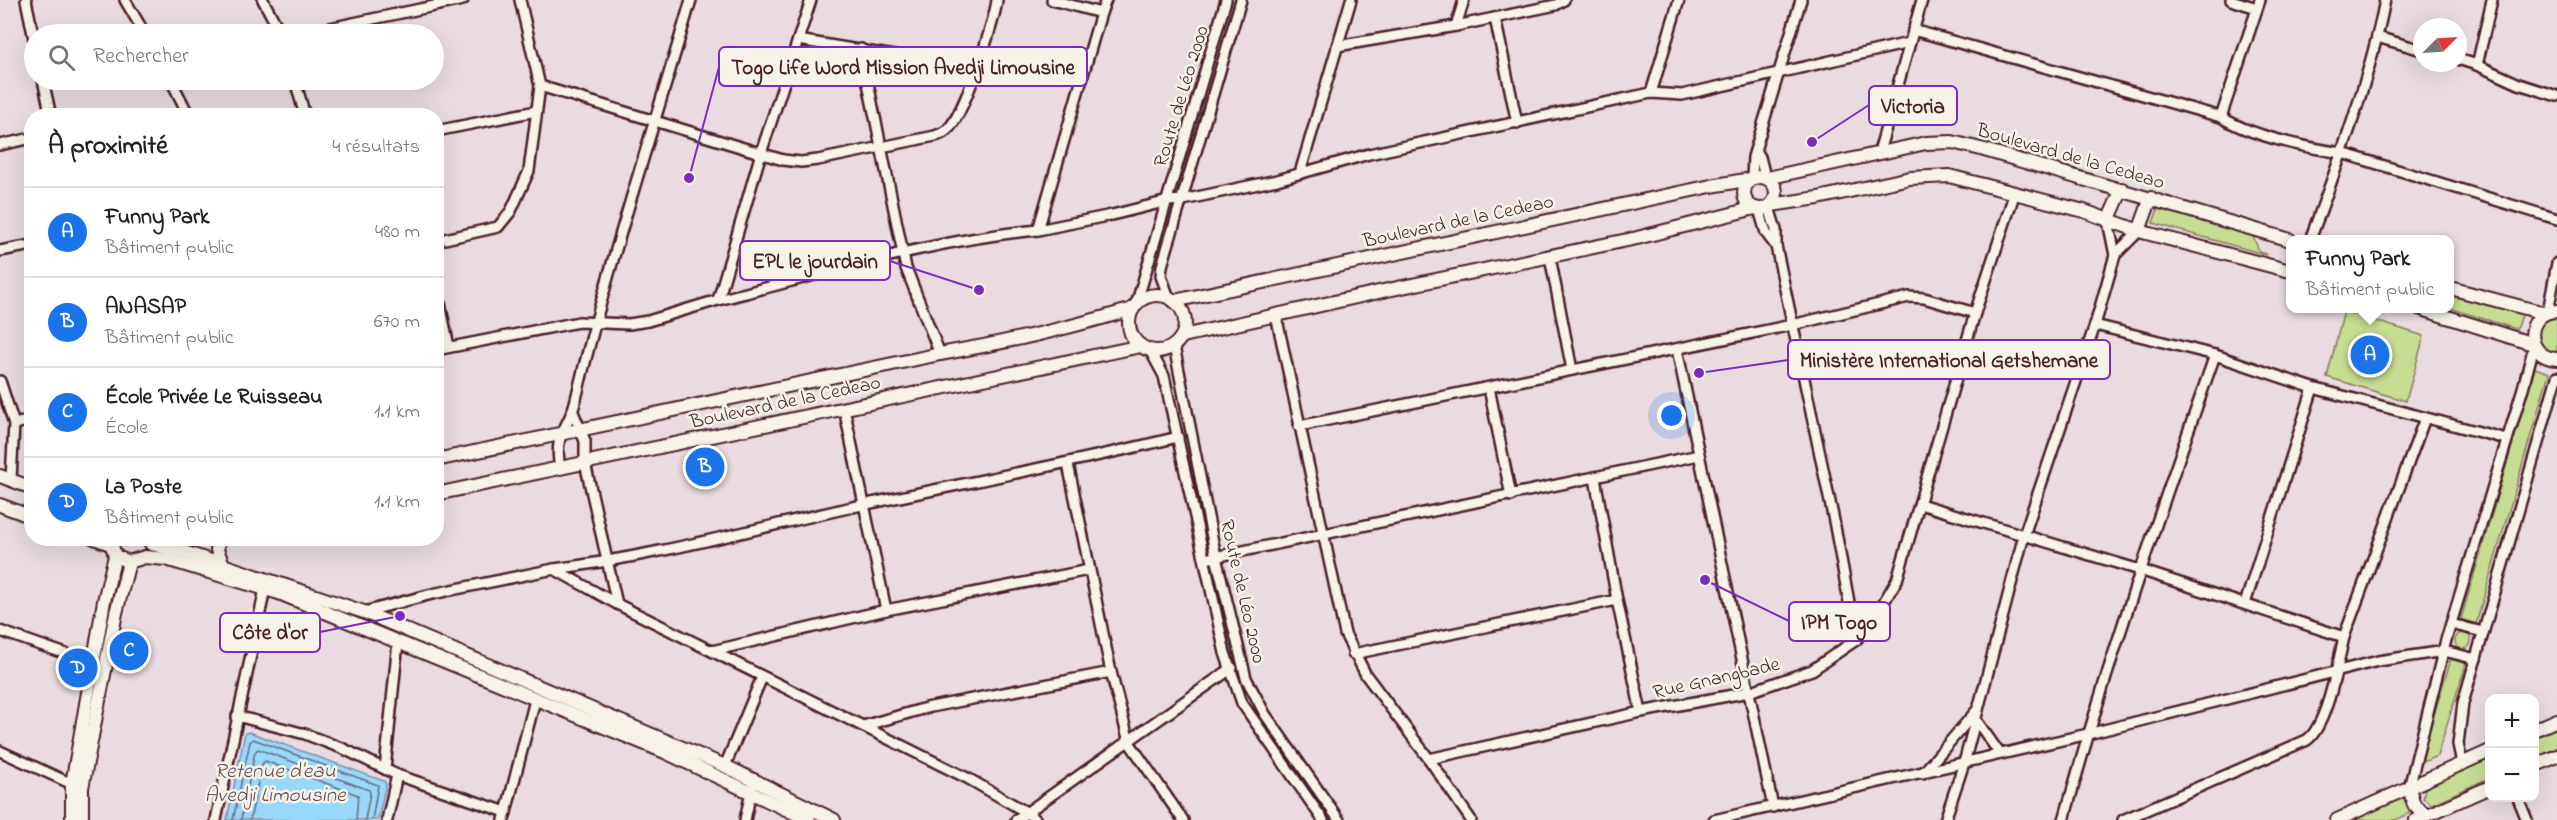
<!DOCTYPE html>
<html lang="fr">
<head>
<meta charset="utf-8">
<style>
	body { margin:0; font-family:"Indie Flower",sans-serif; background:#f2f2f2; color:#202124 }
	.controls { position:absolute; right:18px; bottom:18px; display:grid; overflow:hidden; border-radius:12px; box-shadow:0 6px 24px #0002 }
	.controls button { width:54px; height:54px; display:grid; place-items:center; padding:0; border:0; border-bottom:2px solid #e0e0e0; background:#fff; color:#202124; font:30px sans-serif }
	.compass { position:absolute; left:2413px; top:18px; width:54px; height:54px; border-radius:50%; background:#fff; box-shadow:0 6px 24px #0002; rotate:66deg }
	.you { position:absolute; left:1672px; top:416px; width:21px; height:21px; margin:-15px; border:4px solid #fff; border-radius:50%; background:#1a73e8; box-shadow:0 0 0 9px #1a73e833 }
	.badge { display:grid; place-items:center; width:39px; height:39px; border-radius:50%; background:#1a73e8; color:#fff; font-size:20px; font-weight:700 }
	.pin { position:absolute; translate:-50% -50%; border:3px solid #fff; box-shadow:0 2px 6px #0006 }
	.popup { position:absolute; left:2286px; top:235px; width:168px; height:78px; box-sizing:border-box; display:grid; place-content:center; border-radius:12px; background:#fff; filter:drop-shadow(0 2px 4px #0005); font-size:20px; white-space:nowrap; color:#757577 }
	.popup b { font-size:22px; color:#202124 }
	.popup::after { content:''; position:absolute; left:50%; top:100%; margin-left:-12px; border:12px solid transparent; border-top-color:#fff }
	.list { margin:0; padding:0; list-style:none }
	h2 { display:flex; justify-content:space-between; align-items:center; height:78px; margin:0; padding:0 24px; font-size:26px }
	h2 small { font-size:20px; font-weight:400; color:#757577 }
	.list li { display:grid; grid-template-columns:39px 1fr auto; gap:18px; align-items:center; box-sizing:border-box; height:90px; padding:0 24px; border-top:2px solid #e0e0e0 }
	.list b { display:block; font-size:22px; white-space:nowrap }
	.list p { margin:0; font-size:20px; white-space:nowrap; color:#757577 }
	.list em { font-size:20px; font-style:normal; color:#757577 }
	.icon { flex:none; width:33px; height:33px; fill:none; stroke:currentColor; stroke-width:2; stroke-linecap:round; stroke-linejoin:round }
	.map { position:relative; flex:none; width:2557px; height:820px; overflow:hidden }
	.search { position:absolute; background:#fff; box-shadow:0 6px 24px #0002; left:24px; top:24px; width:420px; height:66px; display:flex; align-items:center; gap:15px; box-sizing:border-box; padding:0 21px; border-radius:33px; color:#757577; font-size:22px }
	.panel { position:absolute; background:#fff; box-shadow:0 6px 24px #0002; left:24px; top:108px; width:420px; height:438px; border-radius:24px }
	.map>svg:first-child { display:block }
</style>
</head>
<body>
<div class="map">
<svg width="2557" height="820" viewBox="0 0 2557 820">
	<rect width="100%" height="100%" fill="#e9dbe0"/>
	<filter id="ink" filterUnits="userSpaceOnUse"><feTurbulence type="fractalNoise" baseFrequency=".0167" numOctaves="2"/><feDisplacementMap in="SourceGraphic" scale="12" xChannelSelector="R" yChannelSelector="G"/><feConvolveMatrix kernelMatrix="1 2 1 2 8 2 1 2 1" color-interpolation-filters="sRGB"/></filter>
	<g filter="url(#ink)">
		<g fill="#c7dd92" stroke="#887e5e" stroke-width="1.5">
			<polygon points="2158,209 2253,236 2259,251 2267,255 2153,223"/>
			<polygon points="2450,293 2520,313 2522,315 2518,327 2516,329 2450,308"/>
			<polygon points="2344,311 2424,336 2406,401 2327,377"/>
			<polygon points="2557,316 2557,354 2551,354 2538,344 2537,328 2544,320"/>
			<polygon points="2535,368 2549,373 2476,624 2461,619"/>
			<circle cx="2463" cy="641" r="8"/>
			<polygon points="2451,659 2466,664 2437,756 2419,764"/>
			<polygon points="2557,728 2557,748 2535,758 2535,738"/>
			<polygon points="2489,757 2489,778 2432,804 2423,798 2425,788"/>
			<polygon points="2403,796 2410,813 2396,820 2350,820"/>
		</g>
		<polygon fill="#98d8fa" stroke="#798ea7" stroke-width="1.5" points="249,732 384,781 386,784 378,820 227,820 245,733"/>
		<g fill="none" stroke-linecap="round" stroke-linejoin="round">
			<g stroke="#69697e" stroke-width="1.5">
				<polyline points="233,820 250,742 253,739 378,785 372,820"/>
				<polyline points="241,820 255,752 258,749 369,790 370,793 365,820"/>
				<polyline points="250,820 262,764 265,761 358,795 356,820"/>
			</g>
			<g stroke="#4a1f2b" stroke-width="14">
				<g id="minor">
					<polyline points="26,0 34,39"/>
					<polyline points="125,0 145,34"/>
					<polyline points="263,0 281,34"/>
					<polyline points="2231,0 2257,8"/>
					<polyline points="1101,13 1106,0"/>
					<polyline points="1495,18 1517,123"/>
					<polyline points="1456,26 1464,0"/>
					<path d="M 1913,30 L 2221,117 C 2253,137 2304,147 2342,153 L 2557,219"/>
					<polyline points="301,34 463,0"/>
					<polyline points="2377,37 2422,50"/>
					<polyline points="798,40 901,57"/>
					<polyline points="1337,46 1456,26 1556,5 1564,0"/>
					<polyline points="861,49 906,268 940,354"/>
					<polyline points="2458,59 2477,65 2519,84 2557,96"/>
					<polyline points="2477,65 2492,0"/>
					<polyline points="43,80 51,116"/>
					<polyline points="171,80 189,116"/>
					<polyline points="295,80 305,116"/>
					<path d="M 540,86 L 783,160 L 801,162 L 818,160 L 935,136 C 938,135 944,133 947,130 C 963,118 995,21 997,0"/>
					<polyline points="1651,93 1679,0"/>
					<polyline points="2221,117 2260,0"/>
					<polyline points="436,131 536,111"/>
					<polyline points="0,145 32,138"/>
					<polyline points="1756,151 1760,157 1765,177"/>
					<polyline points="1879,152 1922,0"/>
					<polyline points="1300,173 1351,0"/>
					<polyline points="1752,179 1753,157 1801,0"/>
					<polyline points="1759,209 1766,233 1776,246"/>
					<polyline points="1038,230 1112,215 1168,201 1183,200 1277,180 1369,154 1651,93 1682,95 1909,43"/>
					<path d="M 2310,240 C 2339,161 2369,82 2385,0"/>
					<polyline points="436,241 498,227 511,211 529,171 540,86 520,0"/>
					<polyline points="0,251 32,245"/>
					<polyline points="2115,255 2139,231"/>
					<polyline points="1550,257 1572,370"/>
					<polyline points="436,284 449,347"/>
					<polyline points="1169,298 1161,276 1162,266 1241,0"/>
					<path d="M 718,300 C 824,274 930,240 1038,230 L 1101,13 L 1052,0"/>
					<polyline points="1136,305 1226,0"/>
					<polyline points="2548,312 2557,263"/>
					<polyline points="1276,315 1345,634 1366,675 1429,759 1471,820"/>
					<polyline points="2095,325 2215,355 2313,388 2506,439"/>
					<polyline points="1174,346 1216,557 1246,678 1265,714 1339,820"/>
					<polyline points="1677,349 1773,807"/>
					<polyline points="436,350 579,322 629,324 648,321 718,300 761,153 811,0"/>
					<polyline points="1150,350 1164,376 1225,653 1242,703 1323,820"/>
					<polyline points="0,381 14,424 11,479"/>
					<polyline points="1489,388 1511,496"/>
					<polyline points="844,408 886,610"/>
					<polyline points="573,412 585,441 585,463 617,604"/>
					<polyline points="14,424 32,420"/>
					<polyline points="1299,426 1792,325 1909,297 1924,298 1975,313"/>
					<polyline points="1068,464 1111,672 1129,742 1183,820"/>
					<path d="M 560,468 C 553,432 569,430 576,399 C 608,265 652,133 691,0"/>
					<polyline points="1595,478 1617,600 1641,712"/>
					<polyline points="1920,504 2140,570 2344,637"/>
					<polyline points="1210,558 1699,455"/>
					<path d="M 554,569 C 658,556 760,527 862,505 C 968,482 1074,463 1178,437"/>
					<polyline points="2245,604 2313,388"/>
					<polyline points="364,612 432,594 554,569 617,604 969,779 1026,812 1036,820"/>
					<polyline points="2451,624 2483,632"/>
					<polyline points="0,631 92,663"/>
					<polyline points="1856,640 1875,617 1897,580 1975,313 2015,192"/>
					<polyline points="712,651 886,610 1089,570"/>
					<polyline points="1353,654 1617,600"/>
					<polyline points="237,716 305,734 344,749 397,775 506,812"/>
					<polyline points="1976,720 2000,754"/>
					<polyline points="863,726 926,708 1111,672"/>
					<polyline points="0,751 72,784"/>
					<polyline points="1429,759 1641,712 1749,692 1812,670 1856,640 1834,521 1776,246 1776,230 1769,207"/>
					<polyline points="2462,763 2458,744 2463,703 2557,377"/>
					<polyline points="725,766 762,677"/>
					<polyline points="385,769 398,642"/>
					<polyline points="1923,773 1978,709"/>
					<polyline points="2409,788 2446,640 2523,388 2534,346"/>
					<polyline points="2518,798 2527,820"/>
					<polyline points="216,820 265,589"/>
					<polyline points="387,820 397,775"/>
					<polyline points="504,820 535,700"/>
					<polyline points="745,820 752,787"/>
					<polyline points="1016,820 1232,668"/>
					<polyline points="1714,820 2088,734 2378,661 2444,651 2476,659"/>
					<polyline points="1945,820 1964,763 2024,535 2095,325 2115,255 2108,221"/>
					<path d="M 2064,820 C 2107,663 2161,509 2215,355"/>
					<path d="M 2123,820 L 2307,740 C 2327,726 2338,662 2344,637 L 2425,418"/>
				</g>
			</g>
			<g stroke="#4a1f2b" stroke-width="16">
				<g id="major">
					<circle cx="1760" cy="193" r="16"/>
					<polyline points="1767,178 1926,143 1952,142 1981,149 2290,240"/>
					<polyline points="1771,205 1818,198 1910,178 1949,176 2084,211 2139,231 2290,271"/>
					<polyline points="2108,221 2122,189"/>
					<polyline points="2139,231 2151,198"/>
					<polyline points="2450,288 2544,313"/>
					<circle cx="1157" cy="323" r="28"/>
					<polyline points="1174,301 1711,186 1751,179"/>
					<polyline points="2419,308 2533,344"/>
					<path d="M 2557,311 C 2524,311 2524,358 2557,359"/>
					<polyline points="1183,336 1383,291 1637,238 1755,208"/>
					<path d="M 436,460 L 940,354 C 1005,343 1069,328 1133,309"/>
					<polyline points="0,476 32,488"/>
					<polyline points="436,494 1141,346"/>
					<polyline points="0,505 32,517"/>
					<polyline points="94,538 110,544"/>
					<polyline points="110,538 115,556 129,562 145,557 166,559 279,593 665,752 809,820"/>
					<polyline points="219,538 217,550 223,564"/>
					<polyline points="162,540 173,541 200,538"/>
					<polyline points="151,544 184,552 364,612 725,766 834,820"/>
					<polyline points="2534,730 2557,720"/>
					<polyline points="2534,766 2557,756"/>
					<polyline points="2409,788 2414,805 2427,815"/>
					<polyline points="72,820 72,784 104,601 115,556"/>
					<polyline points="82,820 82,788 116,613 129,562"/>
					<polyline points="2337,820 2490,751"/>
					<polyline points="2416,820 2490,787"/>
				</g>
			</g>
			<use href="#minor" stroke="#f7f3e8" stroke-width="9"/>
			<use href="#major" stroke="#f7f3e8" stroke-width="12"/>
		</g>
	</g>
	<g text-anchor="middle" stroke-width="5" stroke-linejoin="round" paint-order="stroke">
		<g font-size="20" fill="#4a1f2b" stroke="#f7f3e8">
			<text transform="translate(1180 96) rotate(-73)" y="7">Route de Léo 2000</text>
			<text transform="translate(2071 155) rotate(16)" y="7">Boulevard de la Cedeao</text>
			<text transform="translate(1458 220) rotate(-12)" y="7">Boulevard de la Cedeao</text>
			<text transform="translate(785 401) rotate(-12)" y="7">Boulevard de la Cedeao</text>
			<text transform="translate(1244 591) rotate(77)" y="7">Route de Léo 2000</text>
			<text transform="translate(1716 677) rotate(-13)" y="7">Rue Gnangbade</text>
		</g>
		<g font-size="21" font-style="italic" fill="#5e4d5f" stroke="#f7f3e8">
			<text x="275" y="777">Retenue d'eau<tspan x="275" dy="24">Avedji Limousine</tspan></text>
		</g>
	</g>
	<path fill="none" stroke="#7b2cbf" stroke-width="2" d="M689 178L719 67M1812 142L1869 105M979 290L890 261M1699 373L1788 360M1705 580L1789 621M400 616L320 632"/>
	<g fill="#7b2cbf" stroke="#f7f3e8" stroke-width="2">
		<circle cx="689" cy="178" r="6"/>
		<circle cx="1812" cy="142" r="6"/>
		<circle cx="979" cy="290" r="6"/>
		<circle cx="1699" cy="373" r="6"/>
		<circle cx="1705" cy="580" r="6"/>
		<circle cx="400" cy="616" r="6"/>
	</g>
	<g fill="#f7f3e8" stroke="#7b2cbf" stroke-width="2">
		<rect x="719" y="47" width="368" height="39" rx="6"/>
		<rect x="1869" y="86" width="88" height="39" rx="6"/>
		<rect x="740" y="241" width="150" height="39" rx="6"/>
		<rect x="1788" y="340" width="322" height="39" rx="6"/>
		<rect x="1789" y="602" width="101" height="39" rx="6"/>
		<rect x="220" y="613" width="100" height="39" rx="6"/>
	</g>
	<g font-size="21" text-anchor="middle" font-weight="bold" fill="#4a1f2b">
		<text x="903" y="74">Togo Life Word Mission Avedji Limousine</text>
		<text x="1913" y="113">Victoria</text>
		<text x="815" y="268">EPL le jourdain</text>
		<text x="1949" y="367">Ministère International Getshemane</text>
		<text x="1839" y="629">IPM Togo</text>
		<text x="270" y="639">Côte d'or</text>
	</g>
</svg>
<div class="controls">
<button>+</button>
<button>−</button>
</div>
<svg class="compass" viewBox="-18 -18 36 36"><path d="M0-13l5 13h-10z" fill="#e53935"/><path d="M0 13l5-13h-10z" fill="#757577"/></svg>
<div class="you"></div>
<div class="pin badge" style="left:2370px;top:355px">A</div>
<div class="popup"><b>Funny Park</b>Bâtiment public</div>
<div class="pin badge" style="left:705px;top:467px">B</div>
<div class="pin badge" style="left:129px;top:651px">C</div>
<div class="pin badge" style="left:78px;top:668px">D</div>
<div class="search"><svg class="icon" aria-label="search" viewBox="0 0 24 24"><circle cx="10" cy="10" r="6"/><path d="M15 15l6 6"/></svg>Rechercher</div>
<section class="panel">
<h2>À proximité<small>4 résultats</small></h2>
<ul class="list">
<li><span class="badge">A</span><div><b>Funny Park</b><p>Bâtiment public</p></div><em>480 m</em></li>
<li><span class="badge">B</span><div><b>ANASAP</b><p>Bâtiment public</p></div><em>670 m</em></li>
<li><span class="badge">C</span><div><b>École Privée Le Ruisseau</b><p>École</p></div><em>1.1 km</em></li>
<li><span class="badge">D</span><div><b>La Poste</b><p>Bâtiment public</p></div><em>1.1 km</em></li>
</ul>
</section>
</div>
</body>
</html>
